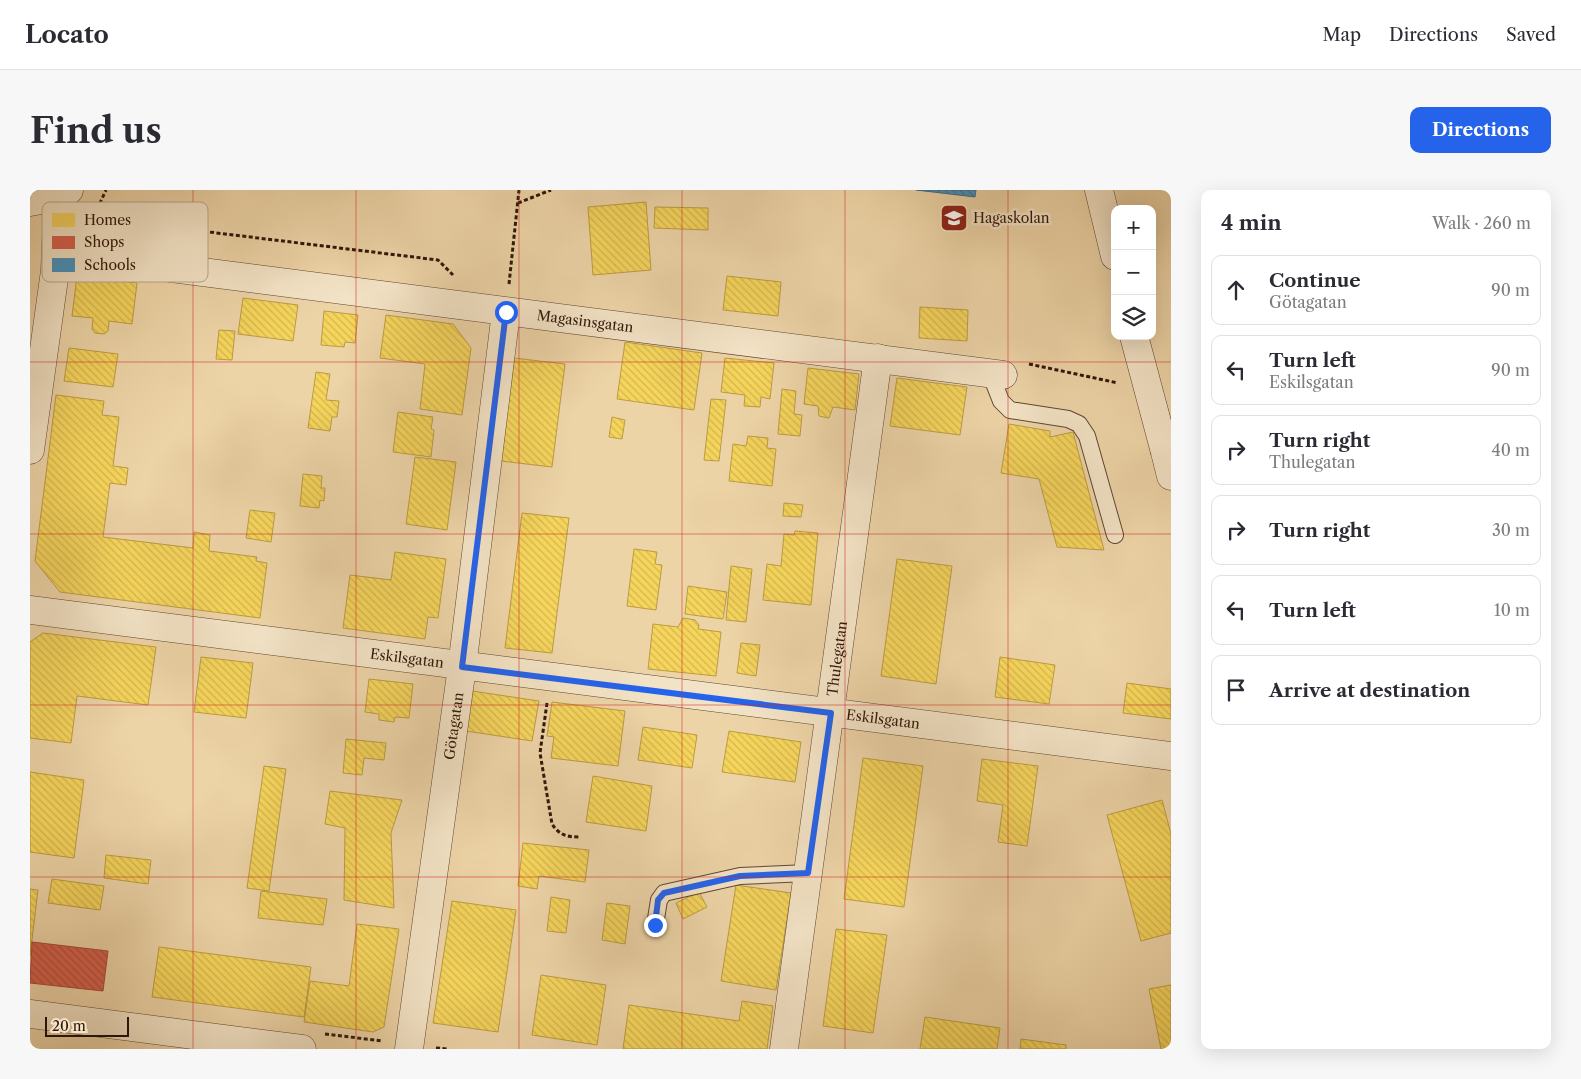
<!DOCTYPE html>
<html lang="en">
<head>
<meta charset="utf-8">
<style>
	body { margin:0; font-family:"Libre Caslon Text",serif; background:#f7f7f7; color:#2b2b33 }
	.controls { position:absolute; right:15px; top:15px; display:grid; overflow:hidden; border-radius:10px; box-shadow:0 5px 20px #0002 }
	.controls button { width:45px; height:45px; display:grid; place-items:center; padding:0; border:0; border-bottom:1px solid #e1e1e2; background:#fff; color:#2b2b33; font:25px sans-serif }
	.scale { position:absolute; left:15px; bottom:12px; width:84px; box-sizing:border-box; padding-left:5px; border:2px solid #301609; border-top:0; font-size:14px; line-height:18px; white-space:nowrap; color:#301609; -webkit-text-stroke:4px #f3e3c6; paint-order:stroke }
	.stop { position:absolute; width:15px; height:15px; margin:-11px; border:4px solid #2563eb; border-radius:50%; background:#fff }
	.stop.end { background:#2563eb; border-color:#fff; box-shadow:0 1px 5px #0008 }
	.list { margin:0; padding:0; list-style:none }
	h2 { display:flex; justify-content:space-between; align-items:center; height:65px; margin:0; padding:0 20px; font-size:21px }
	h2 small { font-size:16px; font-weight:400; color:#7c7c81 }
	.list li { display:grid; grid-template-columns:32px 1fr auto; gap:15px; align-items:center; box-sizing:border-box; height:70px; margin:0 10px 10px; padding:0 10px; border:1px solid #e1e1e2; border-radius:10px }
	.list b { display:block; font-size:19px; white-space:nowrap }
	.list p { margin:0; font-size:16px; white-space:nowrap; color:#7c7c81 }
	.list em { font-size:16px; font-style:normal; color:#7c7c81 }
	.icon { flex:none; width:28px; height:28px; fill:none; stroke:currentColor; stroke-width:2; stroke-linecap:round; stroke-linejoin:round }
	.map { position:relative; flex:none; width:1141px; height:859px; overflow:hidden; border-radius:10px }
	header { display:flex; align-items:center; gap:30px; box-sizing:border-box; height:70px; padding:0 25px; background:#fff; border-bottom:1px solid #e1e1e2 }
	header strong { font-size:24px }
	nav { display:flex; gap:28px; margin-inline-start:auto; font-size:18px }
	.intro { display:flex; align-items:center; justify-content:space-between; box-sizing:border-box; height:120px; padding:0 30px }
	h1 { margin:0; font-size:35px }
	.button { padding:12px 22px; border-radius:10px; background:#2563eb; color:#fff; font-size:18px; font-weight:700 }
	main { display:flex; gap:30px; padding:0 30px }
	aside { flex:1; background:#fff; border-radius:10px; box-shadow:0 5px 20px #0002 }
	.map>svg:first-child { display:block }
</style>
</head>
<body>
<header>
<strong>Locato</strong>
<nav><a>Map</a><a>Directions</a><a>Saved</a></nav>
</header>
<div class="intro"><h1>Find us</h1><a class="button">Directions</a></div>
<main>
<div class="map">
<svg width="1141" height="859" viewBox="0 0 1141 859">
	<defs>
		<pattern id="homes-back-hatch" width="6" height="6" patternUnits="userSpaceOnUse" patternTransform="scale(1.25)"><rect width="6" height="6" fill="#f6d55c"/><path d="M-1 5l2 2M0 0l6 6M5-1l2 2" fill="none" stroke="#d3b64f"/></pattern>
		<pattern id="shops-back-hatch" width="6" height="6" patternUnits="userSpaceOnUse" patternTransform="scale(1.25)"><rect width="6" height="6" fill="#d6604d"/><path d="M-1 5l2 2M0 0l6 6M5-1l2 2" fill="none" stroke="#ae4e3e"/></pattern>
		<pattern id="schools-back-hatch" width="6" height="6" patternUnits="userSpaceOnUse" patternTransform="scale(1.25)"><rect width="6" height="6" fill="#4393c3"/><path d="M-1 5l2 2M0 0l6 6M5-1l2 2" fill="none" stroke="#38779d"/></pattern>
	</defs>
	<rect width="100%" height="100%" fill="#edd4a7"/>
	<filter id="stains"><feTurbulence type="fractalNoise" baseFrequency=".004" numOctaves="4"/><feColorMatrix values="0 0 0 0 .2 0 0 0 0 .09 0 0 0 0 .02 0 0 0 .5 -.17"/></filter>
	<radialGradient id="worn" r=".72"><stop offset=".6" stop-color="#630" stop-opacity="0"/><stop offset="1" stop-color="#630" stop-opacity=".3"/></radialGradient>
	<g fill="url(#homes-back-hatch)" stroke="#bb9c43">
		<polygon points="616,12 621,80 563,85 558,17"/>
		<polygon points="625,17 678,18 678,40 624,38"/>
		<polygon points="47,86 107,93 102,134 79,131 78,141 74,144 65,143 62,139 63,128 42,126"/>
		<polygon points="697,86 751,92 748,126 693,120"/>
		<polygon points="213,108 268,115 263,151 208,144"/>
		<polygon points="890,117 938,120 937,151 889,148"/>
		<polygon points="294,121 328,125 325,153 315,152 314,157 291,155"/>
		<polygon points="356,125 423,134 441,158 432,225 390,219 395,174 350,168"/>
		<polygon points="189,140 205,141 202,170 186,169"/>
		<polygon points="595,152 672,163 664,220 587,209"/>
		<polygon points="39,158 88,164 83,197 34,191"/>
		<polygon points="484,168 535,174 522,277 471,271"/>
		<polygon points="695,168 744,173 740,209 731,207 730,217 714,216 715,205 691,202"/>
		<polygon points="778,178 829,184 825,220 803,217 799,228 789,226 788,216 774,214"/>
		<polygon points="286,182 300,184 296,210 309,211 307,227 302,227 300,241 278,238"/>
		<polygon points="867,188 937,197 930,245 860,236"/>
		<polygon points="752,199 766,201 764,224 772,225 770,246 748,244"/>
		<polygon points="26,205 74,211 72,225 89,227 83,276 98,278 96,295 80,293 73,347 163,358 164,342 180,345 179,361 227,367 226,371 237,373 230,428 30,402 5,371"/>
		<polygon points="681,209 696,210 689,271 674,270"/>
		<polygon points="368,222 403,227 401,239 404,240 401,267 363,262"/>
		<polygon points="582,227 595,230 592,249 579,247"/>
		<polygon points="979,234 1020,241 1020,247 1043,242 1074,360 1027,357 1009,289 971,283"/>
		<polygon points="718,246 738,248 737,258 746,259 742,296 699,291 703,254 716,256"/>
		<polygon points="385,267 426,272 417,340 376,334"/>
		<polygon points="273,284 292,286 291,298 295,298 294,311 290,310 289,318 270,316"/>
		<polygon points="754,313 773,315 771,327 753,326"/>
		<polygon points="220,320 245,323 241,352 216,348"/>
		<polygon points="492,323 539,328 522,463 475,458"/>
		<polygon points="765,341 788,343 781,415 733,410 737,374 751,376 754,344 764,345"/>
		<polygon points="604,359 627,362 625,374 632,375 626,420 597,416"/>
		<polygon points="365,362 416,369 408,428 398,427 395,449 313,438 320,385 361,390"/>
		<polygon points="867,369 922,376 906,494 851,486"/>
		<polygon points="701,376 722,379 716,432 696,430"/>
		<polygon points="658,396 697,402 693,429 655,424"/>
		<polygon points="653,428 665,430 669,435 668,439 691,442 686,486 618,479 623,434 648,437"/>
		<polygon points="13,443 126,457 118,515 47,506 41,553 0,548 0,452"/>
		<polygon points="711,453 730,455 726,486 707,483"/>
		<polygon points="171,467 223,473 216,528 164,522"/>
		<polygon points="970,467 1025,475 1019,514 965,507"/>
		<polygon points="339,489 383,494 379,528 365,527 364,532 349,530 349,524 335,522"/>
		<polygon points="1097,493 1141,499 1141,529 1093,523"/>
		<polygon points="442,501 509,511 502,551 436,541"/>
		<polygon points="522,512 595,521 588,576 521,568 524,547 517,546"/>
		<polygon points="613,537 667,545 662,578 608,570"/>
		<polygon points="699,541 771,552 765,592 692,582"/>
		<polygon points="316,549 356,553 354,570 334,568 332,585 313,583"/>
		<polygon points="833,568 893,576 874,717 814,709"/>
		<polygon points="952,569 1008,576 997,656 968,652 973,615 947,611"/>
		<polygon points="234,576 256,579 239,701 217,698"/>
		<polygon points="0,582 54,590 44,668 0,662"/>
		<polygon points="563,586 622,596 616,641 556,632"/>
		<polygon points="300,601 372,610 361,643 364,718 314,710 315,638 295,634"/>
		<polygon points="1132,610 1141,644 1141,743 1111,751 1077,625"/>
		<polygon points="493,653 559,660 555,692 509,686 507,699 488,696"/>
		<polygon points="76,665 121,670 118,694 74,688"/>
		<polygon points="22,689 74,696 70,720 18,713"/>
		<polygon points="706,695 761,703 746,800 691,791"/>
		<polygon points="0,699 8,700 0,766"/>
		<polygon points="231,701 297,709 293,735 228,728"/>
		<polygon points="669,702 677,717 653,729 646,713"/>
		<polygon points="521,707 540,710 536,743 517,741"/>
		<polygon points="422,711 486,720 468,842 403,833"/>
		<polygon points="577,713 600,716 595,754 572,750"/>
		<polygon points="327,734 369,739 354,837 343,842 274,832 280,791 319,796"/>
		<polygon points="806,739 857,745 843,843 793,836"/>
		<polygon points="129,757 281,777 274,827 122,807"/>
		<polygon points="511,785 576,795 567,855 502,845"/>
		<polygon points="1141,795 1141,859 1131,859 1119,799"/>
		<polygon points="712,811 743,816 737,859 593,859 599,815 709,831"/>
		<polygon points="895,827 970,838 967,859 890,859"/>
		<polygon points="991,849 1036,855 1036,859 990,859"/>
	</g>
	<polygon fill="url(#shops-back-hatch)" stroke="#a44a39" points="2,752 78,761 73,801 0,793"/>
	<polygon fill="url(#schools-back-hatch)" stroke="#3d6e8b" points="886,0 946,0 945,7"/>
	<g fill="none" stroke-linecap="round" stroke-linejoin="round">
		<g stroke="#5f4630" stroke-width="18">
			<g id="service">
				<polyline points="960,183 971,211 980,220 1038,229 1049,234 1057,246 1085,345"/>
				<polyline points="625,735 629,710 634,703 710,686 778,683"/>
			</g>
		</g>
		<g stroke="#5f4630" stroke-width="29">
			<g id="minor">
				<path id="s1" d="M 79,70 L 973,185"/>
				<path id="s2" d="M 0,420 L 1141,566"/>
				<polyline points="0,824 272,859"/>
				<path id="s3" d="M 379,859 L 432,477 L 476,122"/>
				<path id="s4" d="M 754,859 L 848,168"/>
			</g>
		</g>
		<g stroke="#5f4630" stroke-width="29">
			<g id="tertiary">
				<polyline points="1069,0 1085,66"/>
				<polyline points="0,12 28,7 39,0"/>
				<polyline points="0,260 25,81 28,7"/>
				<polyline points="1135,262 1141,286"/>
			</g>
		</g>
		<g stroke="#301609" stroke-width="3" stroke-dasharray="4 2.5" stroke-linecap="butt">
			<polyline points="488,13 521,0"/>
			<polyline points="65,23 89,31 408,70 423,85"/>
			<polyline points="56,43 76,0"/>
			<polyline points="479,94 489,0"/>
			<polyline points="999,174 1088,193"/>
			<path d="M 517,513 L 510,563 L 522,634 C 529,645 537,647 549,647"/>
			<polyline points="295,844 353,851"/>
			<polyline points="406,858 418,859"/>
		</g>
		<use href="#service" stroke="#f3e3c6" stroke-width="16"/>
		<use href="#minor" stroke="#f3e3c6" stroke-width="28"/>
		<use href="#tertiary" stroke="#f3e3c6" stroke-width="28"/>
		<g stroke="#5f4630" stroke-width="29" stroke-linecap="butt">
			<polyline id="tertiary-bridge" points="1104,146 1135,262"/>
		</g>
		<use href="#tertiary-bridge" stroke="#f3e3c6" stroke-width="28"/>
	</g>
	<g fill="none" stroke-linecap="round" stroke-linejoin="round">
		<polyline stroke="#2563eb" stroke-width="6" points="476,122 432,477 801,523 778,683 710,686 634,703 628,710 625,735"/>
	</g>
	<path fill="none" stroke="#d62828" stroke-width="1" stroke-opacity="0.55" d="M 163,0 L 163,859M 326,0 L 326,859M 489,0 L 489,859M 652,0 L 652,859M 815,0 L 815,859M 978,0 L 978,859M 0,172 L 1141,172M 0,344 L 1141,344M 0,515 L 1141,515M 0,687 L 1141,687"/>
	<defs>
		<g id="school-square" transform="scale(1.4375)"><rect x="-9" y="-9" width="18" height="18" rx="4" fill="#8f2418" stroke="#f3e3c6"/><path d="M0-5L7-2L0 1L-7-2ZM-4 1L0 2.5L4 1V4Q0 6-4 4Z" fill="#fff"/></g>
	</defs>
	<g fill-rule="evenodd">
		<use href="#school-square" x="924" y="28"/>
	</g>
	<g text-anchor="middle" stroke-width="5" stroke-linejoin="round" paint-order="stroke">
		<g font-size="14" fill="#301609" stroke="#f3e3c6" text-anchor="start">
			<text x="943" y="33">Hagaskolan</text>
		</g>
		<g font-size="14" fill="#301609" stroke="#f3e3c6">
			<text dy="5" stroke="none"><textPath href="#s1" startOffset="480">Magasinsgatan</textPath></text>
			<text dy="5" stroke="none"><textPath href="#s4" startOffset="394">Thulegatan</textPath></text>
			<text dy="5" stroke="none"><textPath href="#s2" startOffset="380">Eskilsgatan</textPath></text>
			<text dy="5" stroke="none"><textPath href="#s2" startOffset="860">Eskilsgatan</textPath></text>
			<text dy="5" stroke="none"><textPath href="#s3" startOffset="326">Götagatan</textPath></text>
		</g>
	</g>
	<rect x="12" y="12" width="166" height="80" rx="8" fill="#f3e3c6" stroke="#b8a68d" stroke-width="1"/>
	<rect x="22" y="23" width="23" height="14" fill="#f6d55c"/>
	<rect x="22" y="46" width="23" height="13" fill="#d6604d"/>
	<rect x="22" y="68" width="23" height="14" fill="#4393c3"/>
	<g font-size="14" fill="#301609">
		<text x="54" y="35">Homes</text>
		<text x="54" y="57">Shops</text>
		<text x="54" y="80">Schools</text>
	</g>
	<rect width="100%" height="100%" filter="url(#stains)"/>
	<rect width="100%" height="100%" fill="url(#worn)"/>
</svg>
<div class="controls">
<button>+</button>
<button>−</button>
<button><svg class="icon" aria-label="layers" viewBox="0 0 24 24"><path d="M12 4l9 5-9 5-9-5zM3 14l9 5 9-5"/></svg></button>
</div>
<div class="scale">20 m</div>
<div class="stop" style="left:476px;top:122px"></div>
<div class="stop end" style="left:625px;top:735px"></div>
</div>
<aside>
<h2>4 min<small>Walk · 260 m</small></h2>
<ul class="list">
<li><svg class="icon" aria-label="ahead" viewBox="0 0 24 24"><path d="M12 20V5M6 11l6-6 6 6"/></svg><div><b>Continue</b><p>Götagatan</p></div><em>90 m</em></li>
<li><svg class="icon" aria-label="left" viewBox="0 0 24 24"><path d="M17 20v-9H6M10 6l-5 5 5 5"/></svg><div><b>Turn left</b><p>Eskilsgatan</p></div><em>90 m</em></li>
<li><svg class="icon" aria-label="right" viewBox="0 0 24 24"><path d="M7 20v-9h11M14 6l5 5-5 5"/></svg><div><b>Turn right</b><p>Thulegatan</p></div><em>40 m</em></li>
<li><svg class="icon" aria-label="right" viewBox="0 0 24 24"><path d="M7 20v-9h11M14 6l5 5-5 5"/></svg><div><b>Turn right</b></div><em>30 m</em></li>
<li><svg class="icon" aria-label="left" viewBox="0 0 24 24"><path d="M17 20v-9H6M10 6l-5 5 5 5"/></svg><div><b>Turn left</b></div><em>10 m</em></li>
<li><svg class="icon" aria-label="arrive" viewBox="0 0 24 24"><path d="M6 21V4h12l-3 4 3 4H6"/></svg><div><b>Arrive at destination</b></div></li>
</ul>
</aside>
</main>
</body>
</html>
